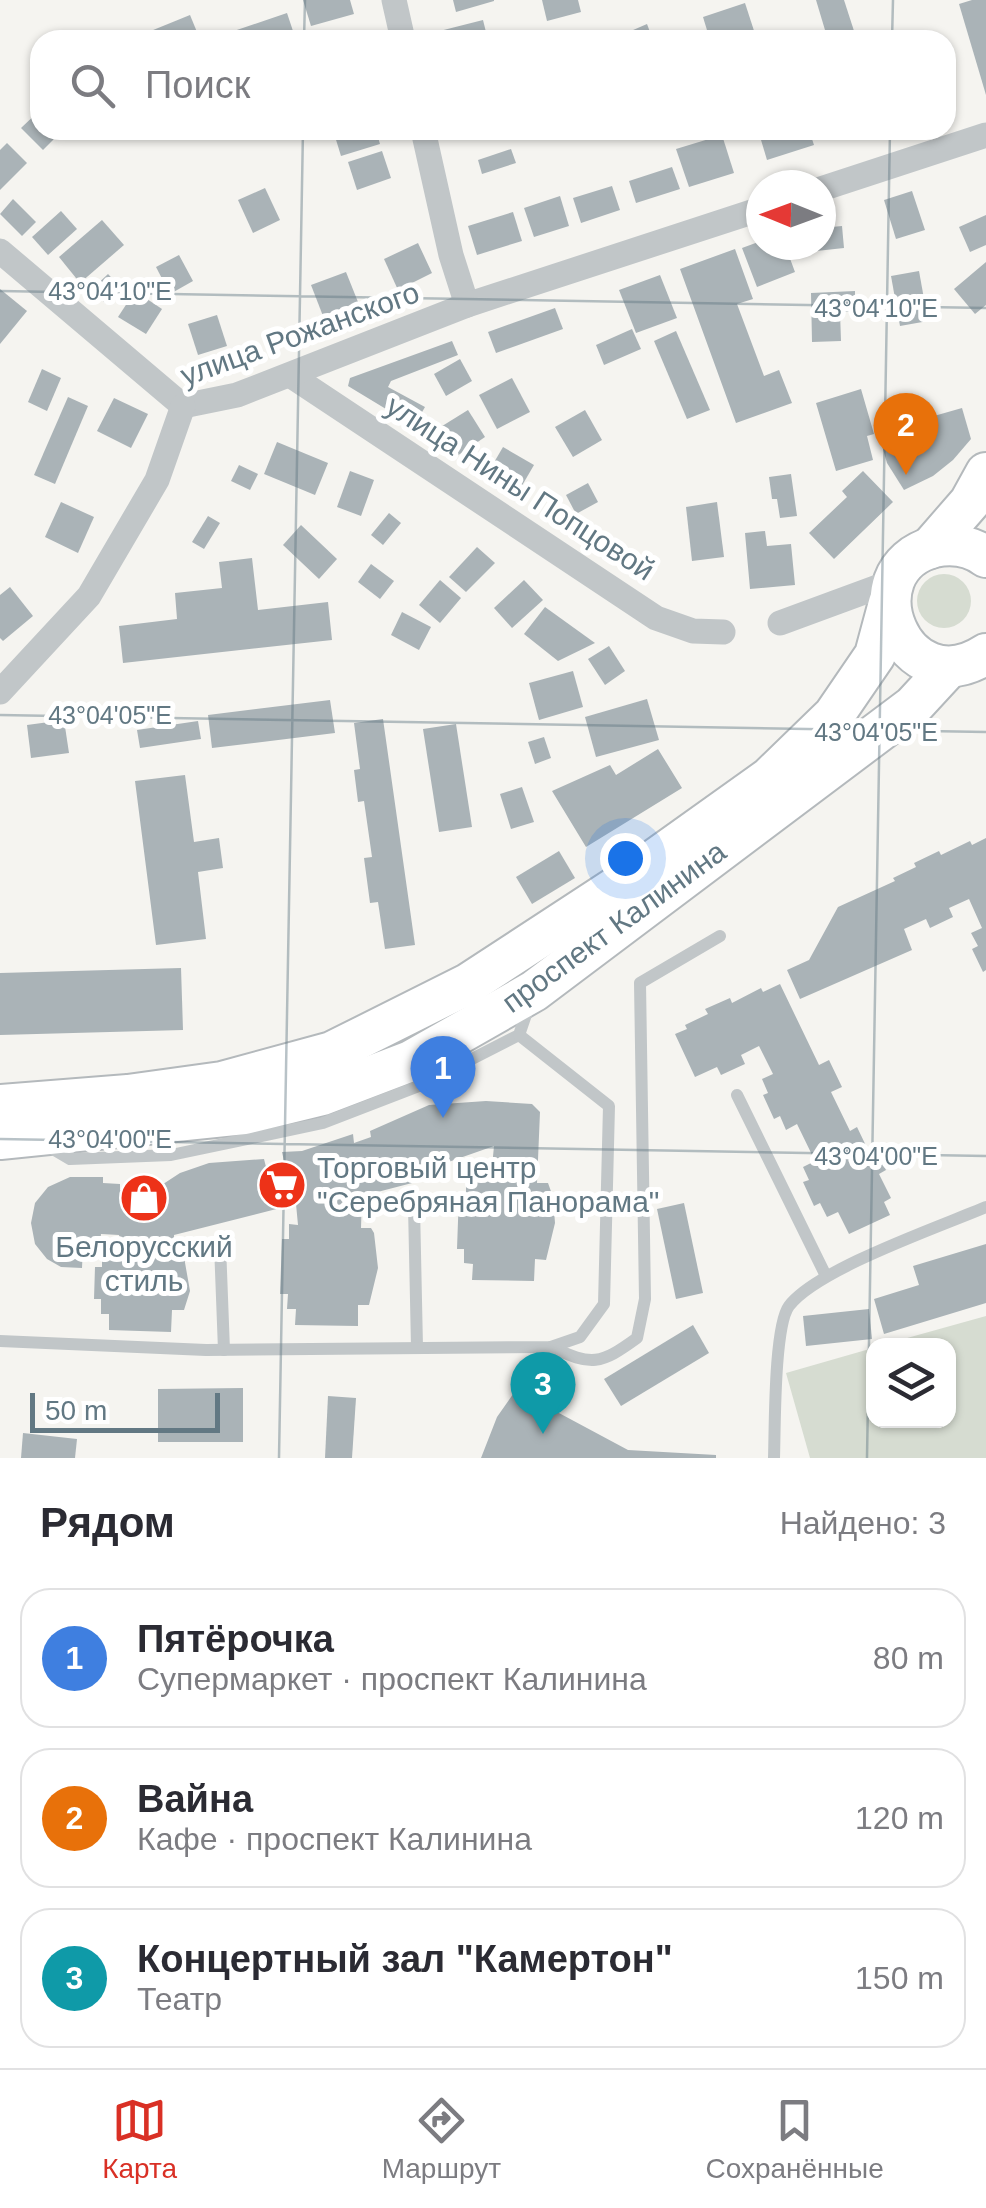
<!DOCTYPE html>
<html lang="ru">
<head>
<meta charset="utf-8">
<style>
	body { margin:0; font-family:Arial,sans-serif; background:#f7f7f7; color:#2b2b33 }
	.controls { position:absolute; right:30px; bottom:30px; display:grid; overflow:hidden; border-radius:20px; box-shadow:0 2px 8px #0004 }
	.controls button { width:90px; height:90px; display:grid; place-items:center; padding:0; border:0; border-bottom:2px solid #e1e1e2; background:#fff; color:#2b2b33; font:50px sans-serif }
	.compass { position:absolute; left:746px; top:170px; width:90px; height:90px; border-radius:50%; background:#fff; box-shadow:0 2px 8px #0004; rotate:271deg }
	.scale { position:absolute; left:30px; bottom:25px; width:190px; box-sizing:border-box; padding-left:10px; border:5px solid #627883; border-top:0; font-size:28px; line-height:35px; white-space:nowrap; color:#627883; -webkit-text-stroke:8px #fff; paint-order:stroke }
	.you { position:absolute; left:625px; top:858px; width:35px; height:35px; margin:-25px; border:8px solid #fff; border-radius:50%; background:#1a73e8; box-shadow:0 0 0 15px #1a73e833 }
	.badge { display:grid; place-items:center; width:65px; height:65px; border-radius:50%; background:#d93025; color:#fff; font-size:32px; font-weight:700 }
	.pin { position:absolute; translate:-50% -82px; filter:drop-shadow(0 2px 5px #0008) }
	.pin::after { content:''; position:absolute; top:52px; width:35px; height:30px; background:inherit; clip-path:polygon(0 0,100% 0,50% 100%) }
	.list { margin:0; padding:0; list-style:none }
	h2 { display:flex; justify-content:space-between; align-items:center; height:130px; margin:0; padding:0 40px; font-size:42px }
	h2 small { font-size:32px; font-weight:400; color:#7c7c81 }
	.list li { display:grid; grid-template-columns:65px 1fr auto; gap:30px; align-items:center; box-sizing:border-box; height:140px; margin:0 20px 20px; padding:0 20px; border:2px solid #e1e1e2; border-radius:30px }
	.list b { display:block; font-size:38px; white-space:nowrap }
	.list p { margin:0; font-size:32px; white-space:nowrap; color:#7c7c81 }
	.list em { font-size:32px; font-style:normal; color:#7c7c81 }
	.icon { flex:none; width:55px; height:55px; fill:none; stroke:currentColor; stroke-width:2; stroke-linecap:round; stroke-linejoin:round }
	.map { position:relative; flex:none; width:986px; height:1458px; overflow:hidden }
	.search { position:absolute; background:#fff; box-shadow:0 2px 8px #0004; left:30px; right:30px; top:30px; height:110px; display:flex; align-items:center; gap:25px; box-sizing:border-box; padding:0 35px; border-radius:30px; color:#7c7c81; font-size:38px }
	.sheet { height:610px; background:#fff }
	nav { display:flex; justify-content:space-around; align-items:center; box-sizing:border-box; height:140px; border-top:2px solid #e1e1e2; background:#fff; font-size:28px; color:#7c7c81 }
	nav a { display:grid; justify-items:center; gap:5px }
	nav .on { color:#d93025 }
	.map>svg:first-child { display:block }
</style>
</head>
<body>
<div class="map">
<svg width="986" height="1458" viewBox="0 0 986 1458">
	<rect width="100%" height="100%" fill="#f5f4f0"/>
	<g fill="#d6dcd1">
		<circle cx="944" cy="601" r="27"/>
		<polygon points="986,1316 986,1458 810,1458 786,1373 873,1348 874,1420 948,1420 948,1346 882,1345"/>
	</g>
	<g fill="#aab3b7">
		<polygon points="303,0 350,0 354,14 311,26"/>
		<polygon points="453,0 494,0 494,1 456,12"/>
		<polygon points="542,0 578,0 581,12 547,21"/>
		<polygon points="816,0 844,0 855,34 828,40"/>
		<polygon points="972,0 986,0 986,95 959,4"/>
		<polygon points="745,3 757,40 710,40 703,17"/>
		<polygon points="287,13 296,40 227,40 225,34"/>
		<polygon points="190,15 197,32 176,40 137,40 136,37"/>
		<polygon points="483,20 488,40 421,40 420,36"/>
		<polygon points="647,24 653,40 610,40"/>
		<polygon points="40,110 40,130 63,130 43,150 21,128"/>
		<polygon points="333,130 376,130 380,144 341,156"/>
		<polygon points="758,130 809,130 814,145 767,160"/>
		<polygon points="722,135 734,173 689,187 676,149"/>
		<polygon points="7,143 27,163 0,190 0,150"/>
		<polygon points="511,149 516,163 482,174 478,160"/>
		<polygon points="382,151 391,178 357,190 348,162"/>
		<polygon points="672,167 680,189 636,203 629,181"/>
		<polygon points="612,186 620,210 581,223 573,198"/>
		<polygon points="265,188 280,220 253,233 238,200"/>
		<polygon points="912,191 925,230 896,239 884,200"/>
		<polygon points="560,196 569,226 534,237 524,208"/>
		<polygon points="13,199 36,222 22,236 0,214"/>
		<polygon points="61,211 77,229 48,255 32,237"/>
		<polygon points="513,212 522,241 477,255 468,226"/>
		<polygon points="986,215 986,245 970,252 959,227"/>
		<polygon points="102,220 124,245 80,283 59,257"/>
		<polygon points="842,226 844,248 798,253 797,245 821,245 821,228"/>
		<polygon points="761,241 761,245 785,245 795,272 757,287 742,248"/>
		<polygon points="418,243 432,273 398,290 384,259"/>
		<polygon points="735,249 753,299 737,304 764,376 779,370 792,403 736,423 680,269"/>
		<polygon points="179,255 193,281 170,294 156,267"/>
		<polygon points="986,262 986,305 975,314 954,289"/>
		<polygon points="919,271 928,321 900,326 891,276"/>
		<polygon points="346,272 358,302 323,316 311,285"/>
		<polygon points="108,274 122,289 106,304 92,289"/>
		<polygon points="660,275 677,318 636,333 619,290"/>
		<polygon points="0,289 27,311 0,344"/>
		<polygon points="135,291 162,309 146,334 118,317"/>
		<polygon points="855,291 855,311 840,312 841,341 812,342 811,293"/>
		<polygon points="555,308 563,329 496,353 488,332"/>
		<polygon points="217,315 227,346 198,355 188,324"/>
		<polygon points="632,329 641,349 604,365 596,345"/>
		<polygon points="676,331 710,410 687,419 654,341"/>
		<polygon points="452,341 458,355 391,381 388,387 425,407 414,426 348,386 350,378"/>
		<polygon points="460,359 472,381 446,396 434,374"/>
		<polygon points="42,369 61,378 47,411 28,402"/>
		<polygon points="512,378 530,412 497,429 479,395"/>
		<polygon points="861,389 874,434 867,436 873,460 836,471 816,403"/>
		<polygon points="68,397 88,406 55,484 34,475"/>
		<polygon points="114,398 148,414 131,448 97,431"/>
		<polygon points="962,408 971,439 953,460 933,476 904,490 887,463 878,432"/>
		<polygon points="468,410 485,437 457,456 439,428"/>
		<polygon points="585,410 602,440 573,457 555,427"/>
		<polygon points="277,442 328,463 315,495 264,474"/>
		<polygon points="503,447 534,465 520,489 489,471"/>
		<polygon points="239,465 258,474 250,490 231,481"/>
		<polygon points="350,471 374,480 361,516 337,507"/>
		<polygon points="863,471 893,502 834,559 809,533 847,497 842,491"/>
		<polygon points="791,474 797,516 780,518 777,499 772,499 769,477"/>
		<polygon points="588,483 598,502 576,514 566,495"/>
		<polygon points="61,502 94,517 78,553 45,537"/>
		<polygon points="717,502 724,557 692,561 686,507"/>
		<polygon points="389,513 401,523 383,545 371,535"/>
		<polygon points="208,516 220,523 204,549 192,542"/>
		<polygon points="301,525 337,559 319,579 283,545"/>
		<polygon points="765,531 767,546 791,544 795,585 750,589 745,533"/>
		<polygon points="477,547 495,563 466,592 449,577"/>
		<polygon points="252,558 258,610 328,602 332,640 123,663 119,626 177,619 175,593 222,588 219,562"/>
		<polygon points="371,564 394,581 380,599 358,582"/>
		<polygon points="440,580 461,598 440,623 419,605"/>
		<polygon points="524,580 543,600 512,628 494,608"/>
		<polygon points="10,587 33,616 3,641 0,638 0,595"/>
		<polygon points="545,607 595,643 558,661 524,634"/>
		<polygon points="402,612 431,627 419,650 391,635"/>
		<polygon points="609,646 625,671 605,685 588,659"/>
		<polygon points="573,671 583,707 539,720 529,683"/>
		<polygon points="647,699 659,740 596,757 585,717"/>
		<polygon points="330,700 335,733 212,748 208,715"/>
		<polygon points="383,719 415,945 385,949 378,902 370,903 364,858 372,857 364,801 358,802 354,770 360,769 354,723"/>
		<polygon points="64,720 69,753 31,758 27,725"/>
		<polygon points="198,721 201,739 140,748 137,730"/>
		<polygon points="456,724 472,827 439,832 423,729"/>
		<polygon points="544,737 551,758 535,764 528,742"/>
		<polygon points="658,749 682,788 586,847 552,791 610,765 616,775"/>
		<polygon points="185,775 194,842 219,838 223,868 198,872 206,939 156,945 135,781"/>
		<polygon points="522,787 534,822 511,829 500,794"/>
		<polygon points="986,838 986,970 983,972 972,949 978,946 971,933 982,928 969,899 949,908 953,917 930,928 926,919 904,929 912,950 800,999 787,970 809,960 838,907 895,881 893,878 916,867 914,863 939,851 941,855 970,841 972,845"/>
		<polygon points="559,851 575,878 532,904 516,877"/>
		<polygon points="181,968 183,1030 0,1035 0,973"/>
		<polygon points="780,984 819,1065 829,1060 842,1087 831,1092 850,1131 857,1127 869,1152 876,1149 886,1170 879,1174 891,1198 884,1202 890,1215 849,1234 838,1212 827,1217 820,1203 814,1206 803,1182 809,1180 803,1167 815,1161 797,1124 786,1130 780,1116 774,1119 763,1095 768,1093 762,1079 773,1074 759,1046 741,1055 745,1064 721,1075 717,1067 695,1077 675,1034 687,1029 685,1025 708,1014 705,1009 730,998 732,1003 761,988 763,992"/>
		<polygon points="486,1101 532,1104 540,1112 537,1183 548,1183 553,1197 555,1223 546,1260 535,1259 534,1281 472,1280 473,1264 464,1263 464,1249 457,1249 459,1193 466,1194 466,1179 475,1179 475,1167 492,1167 494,1146 420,1172 416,1182 362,1196 361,1228 371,1228 374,1233 378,1268 369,1305 358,1305 358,1326 295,1325 296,1309 287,1309 288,1294 280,1294 282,1239 289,1239 289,1224 298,1225 296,1204 174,1235 174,1257 184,1257 190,1291 184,1310 172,1310 171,1332 109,1330 109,1314 101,1314 101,1299 94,1299 95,1267 102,1267 102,1253 111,1253 111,1241 120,1241 119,1235 101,1234 100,1245 83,1245 82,1268 61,1267 47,1259 35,1244 31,1223 35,1203 48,1187 70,1177 103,1177 103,1183 120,1184 120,1190 154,1190 180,1173 209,1163 264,1159 266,1167 284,1161 282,1152 302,1151 353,1134 354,1143 371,1137 370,1131 429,1105"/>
		<polygon points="684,1203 703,1293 676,1299 657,1209"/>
		<polygon points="986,1244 986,1303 884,1334 874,1299 919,1285 913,1266"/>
		<polygon points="869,1309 872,1339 806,1346 803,1316"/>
		<polygon points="693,1325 709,1353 621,1406 604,1379"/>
		<polygon points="243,1388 243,1442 158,1442 158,1389"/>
		<polygon points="516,1390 628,1450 716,1455 716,1458 481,1458 497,1417"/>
		<polygon points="328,1396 356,1398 352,1458 325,1458"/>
		<polygon points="23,1433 77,1439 75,1458 21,1458"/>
	</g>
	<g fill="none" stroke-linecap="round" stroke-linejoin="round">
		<g stroke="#b4b9bc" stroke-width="44">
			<g id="primary">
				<polyline points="930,548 970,502 986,473"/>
				<path d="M 986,557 C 971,546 953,543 934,547 C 848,569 903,708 986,654"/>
				<polyline points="0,1105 128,1095 222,1082 332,1052 468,984 615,888 769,778 834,715 875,655 889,603"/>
				<polyline points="0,1139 244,1114 322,1095 411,1061 534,991 913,706 949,667"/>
			</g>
		</g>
		<g stroke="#c1c6c8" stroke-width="12">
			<polyline points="737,1095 826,1276"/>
			<polyline points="48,1146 70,1159 171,1155 323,1123 419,1086 519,1035 530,1003"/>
			<polyline points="414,1206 417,1347"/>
			<polyline points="220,1245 224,1350"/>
			<polyline points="0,1341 206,1350 551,1347 580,1337 604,1304 609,1106 519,1035"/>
			<path d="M 551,1347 C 592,1366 600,1365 637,1338 L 645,1299 L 640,983 L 720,936"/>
			<path d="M 774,1458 C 775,1429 774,1326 789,1306 C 817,1269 939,1227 986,1207"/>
		</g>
		<g stroke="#c1c6c8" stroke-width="25">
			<polyline points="394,0 403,40"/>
			<polyline points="423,130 451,255 467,305"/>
			<polyline points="821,189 986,135"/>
			<polyline points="0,251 183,406"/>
			<polyline points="290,375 656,618 693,631 723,632"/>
			<polyline points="183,406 237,395 467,305 761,209"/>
			<polyline points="780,623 894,581"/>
			<polyline points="0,692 89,596 157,480 183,406"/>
		</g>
		<use href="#primary" stroke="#fff" stroke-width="40"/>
	</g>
	<path fill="none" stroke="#627883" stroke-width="2.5" stroke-opacity="0.45" d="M 304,40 L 305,0M 892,40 L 893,0M 0,291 L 986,308M 0,715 L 986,732M 0,1139 L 986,1156M 279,1458 L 303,130M 867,1458 L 890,130"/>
	<defs>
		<g id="supermarket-disc" transform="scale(2.5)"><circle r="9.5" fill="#ed3218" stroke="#fff"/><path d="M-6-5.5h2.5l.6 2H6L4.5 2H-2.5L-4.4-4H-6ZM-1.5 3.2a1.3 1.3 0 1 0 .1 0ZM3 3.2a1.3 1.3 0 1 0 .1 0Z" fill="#fff"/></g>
		<g id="shop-disc" transform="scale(2.5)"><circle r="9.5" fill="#ed3218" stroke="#fff"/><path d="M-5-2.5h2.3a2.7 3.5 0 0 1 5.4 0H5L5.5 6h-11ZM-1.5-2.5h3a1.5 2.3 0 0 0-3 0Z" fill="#fff"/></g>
	</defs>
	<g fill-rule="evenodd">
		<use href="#supermarket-disc" x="282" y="1185"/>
		<use href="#shop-disc" x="144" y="1198"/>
	</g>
	<g text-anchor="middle" stroke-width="10" stroke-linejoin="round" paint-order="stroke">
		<g font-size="30" fill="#627883" stroke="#fff">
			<text transform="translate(300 334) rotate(-20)" y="10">улица Рожанского</text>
			<text transform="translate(520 488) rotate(33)" y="10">улица Нины Попцовой</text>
			<text transform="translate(614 927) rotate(-36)" y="10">проспект Калинина</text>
		</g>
		<g font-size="30" fill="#627883" stroke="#fff" text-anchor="start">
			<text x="317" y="1178">Торговый центр<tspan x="317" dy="34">"Серебряная Панорама"</tspan></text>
			<text x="144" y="1257" text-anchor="middle">Белорусский<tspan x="144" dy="34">стиль</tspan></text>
		</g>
	</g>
	<g font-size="25" text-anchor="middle" fill="#627883" stroke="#fff" stroke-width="10" stroke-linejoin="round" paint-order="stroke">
		<text x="110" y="300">43°04'10"E</text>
		<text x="876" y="317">43°04'10"E</text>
		<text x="110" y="724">43°04'05"E</text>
		<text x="876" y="741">43°04'05"E</text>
		<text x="110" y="1148">43°04'00"E</text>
		<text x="876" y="1165">43°04'00"E</text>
	</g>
</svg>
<div class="controls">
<button><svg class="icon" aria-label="layers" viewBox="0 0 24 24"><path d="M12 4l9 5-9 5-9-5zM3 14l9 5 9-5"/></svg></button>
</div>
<svg class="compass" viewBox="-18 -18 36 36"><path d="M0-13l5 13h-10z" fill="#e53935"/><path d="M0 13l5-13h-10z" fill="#7c7c81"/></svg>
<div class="scale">50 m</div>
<div class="you"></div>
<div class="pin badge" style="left:443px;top:1118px;background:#3f7fe0">1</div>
<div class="pin badge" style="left:906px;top:475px;background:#e8710a">2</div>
<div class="pin badge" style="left:543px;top:1434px;background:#0f9aa8">3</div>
<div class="search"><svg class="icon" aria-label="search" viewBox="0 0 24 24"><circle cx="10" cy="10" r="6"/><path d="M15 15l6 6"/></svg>Поиск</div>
</div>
<section class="sheet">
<h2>Рядом<small>Найдено: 3</small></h2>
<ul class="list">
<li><span class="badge" style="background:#3f7fe0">1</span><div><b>Пятёрочка</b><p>Супермаркет · проспект Калинина</p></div><em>80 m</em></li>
<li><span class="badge" style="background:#e8710a">2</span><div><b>Вайна</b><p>Кафе · проспект Калинина</p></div><em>120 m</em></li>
<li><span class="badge" style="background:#0f9aa8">3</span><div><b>Концертный зал &quot;Камертон&quot;</b><p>Театр</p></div><em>150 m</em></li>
</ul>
</section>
<nav>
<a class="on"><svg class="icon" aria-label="map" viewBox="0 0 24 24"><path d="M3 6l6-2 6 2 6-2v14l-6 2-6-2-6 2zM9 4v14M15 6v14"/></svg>Карта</a>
<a><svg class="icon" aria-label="directions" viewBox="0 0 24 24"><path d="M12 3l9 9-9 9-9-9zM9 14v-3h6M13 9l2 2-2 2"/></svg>Маршрут</a>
<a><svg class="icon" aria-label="saved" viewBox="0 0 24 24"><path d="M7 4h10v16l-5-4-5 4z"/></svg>Сохранённые</a>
</nav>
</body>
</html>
